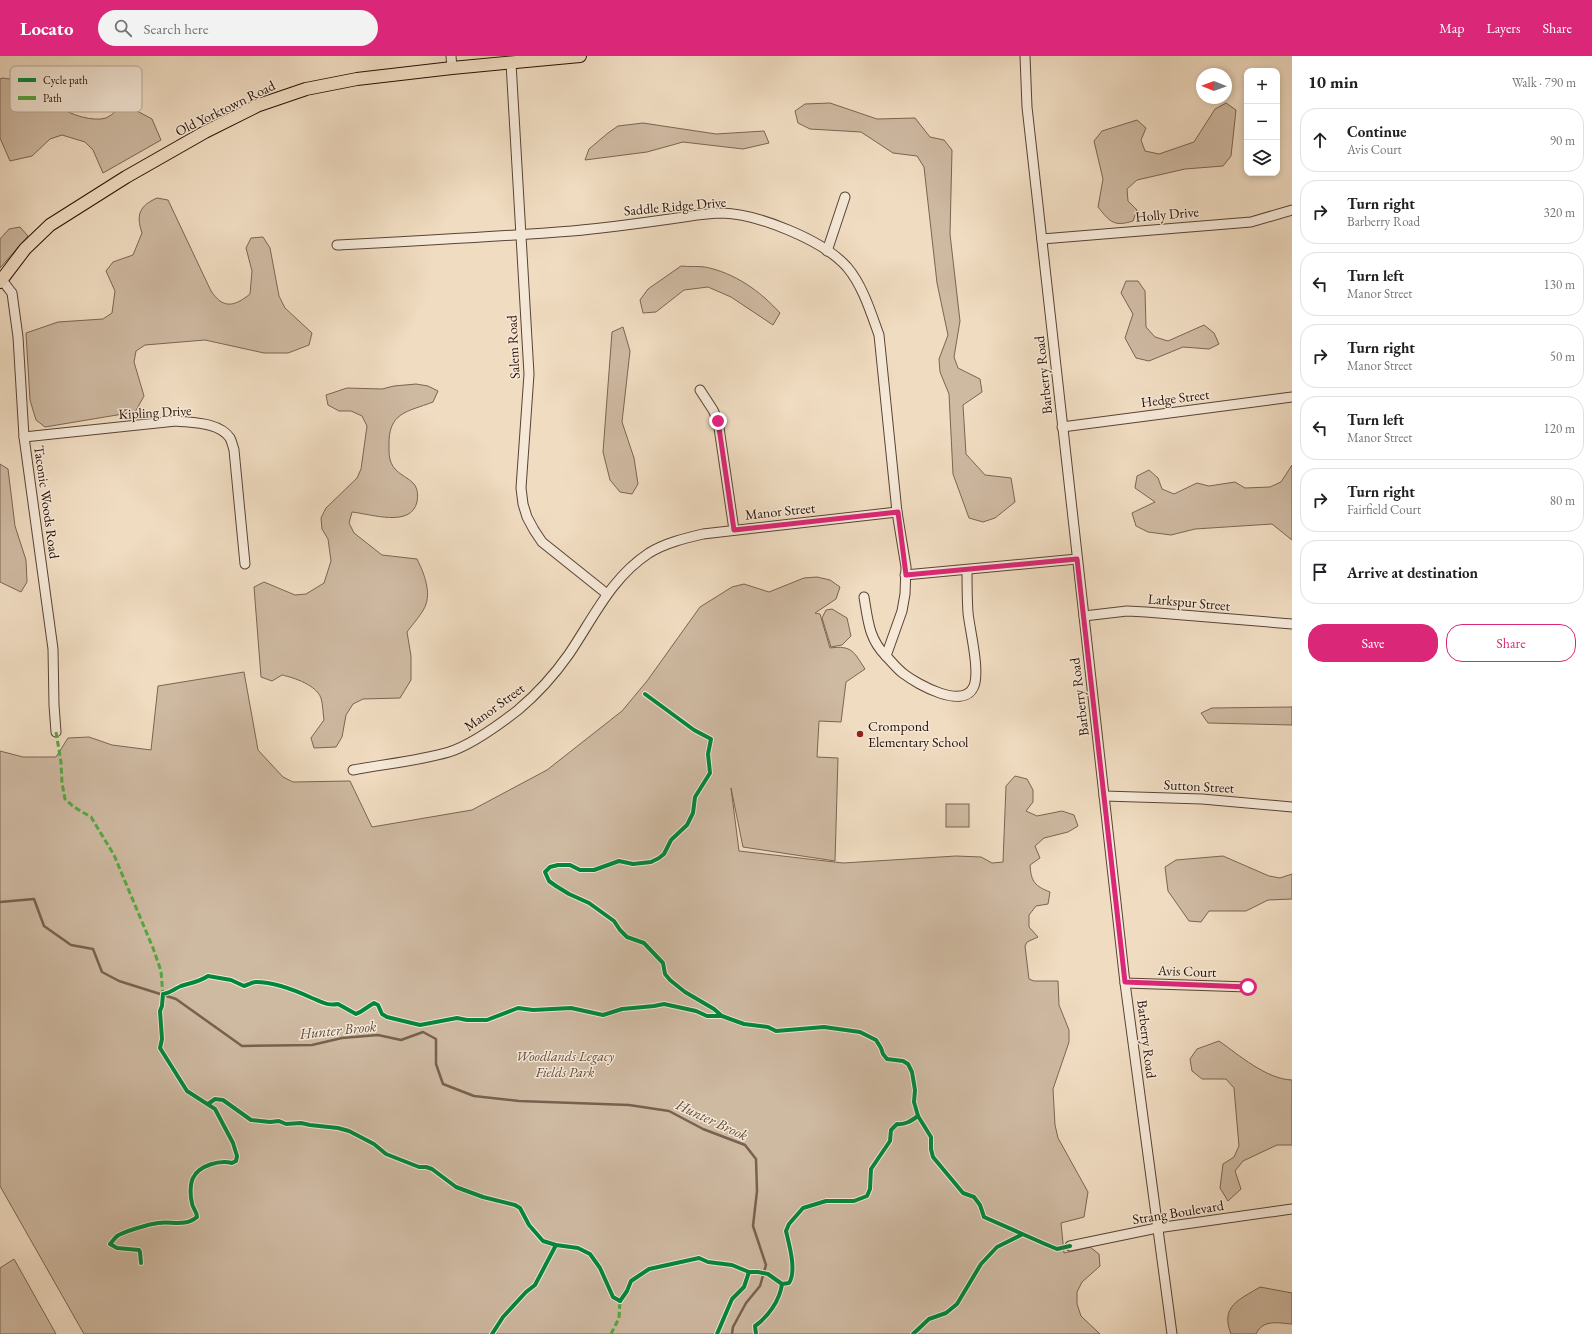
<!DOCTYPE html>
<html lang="en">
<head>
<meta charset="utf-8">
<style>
	body { margin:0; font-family:"EB Garamond",serif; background:#f2f2f2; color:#202124 }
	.controls { position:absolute; right:12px; top:12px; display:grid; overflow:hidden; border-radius:8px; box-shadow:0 2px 6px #0003 }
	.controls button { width:36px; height:36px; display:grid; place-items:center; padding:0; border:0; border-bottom:1px solid #e0e0e0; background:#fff; color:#202124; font:20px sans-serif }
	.compass { position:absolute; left:1196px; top:12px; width:36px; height:36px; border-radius:50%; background:#fff; box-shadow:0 2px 6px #0003; rotate:271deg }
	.stop { position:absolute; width:12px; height:12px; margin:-9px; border:3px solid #db2777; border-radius:50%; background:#fff }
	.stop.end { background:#db2777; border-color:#fff; box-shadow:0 1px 4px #0008 }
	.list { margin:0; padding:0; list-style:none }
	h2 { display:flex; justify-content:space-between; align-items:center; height:52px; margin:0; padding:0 16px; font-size:17px }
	h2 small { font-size:13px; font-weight:400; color:#757577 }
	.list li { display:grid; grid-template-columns:26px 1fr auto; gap:12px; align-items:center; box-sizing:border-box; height:64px; margin:0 8px 8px; padding:0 8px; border:1px solid #e0e0e0; border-radius:16px }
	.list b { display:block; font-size:15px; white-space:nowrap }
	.list p { margin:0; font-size:13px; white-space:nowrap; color:#757577 }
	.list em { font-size:13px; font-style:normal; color:#757577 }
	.actions { display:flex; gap:8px; padding:12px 16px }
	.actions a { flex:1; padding:9px 0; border:1px solid #db2777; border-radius:16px; text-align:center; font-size:14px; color:#db2777 }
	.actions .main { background:#db2777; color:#fff }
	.icon { flex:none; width:22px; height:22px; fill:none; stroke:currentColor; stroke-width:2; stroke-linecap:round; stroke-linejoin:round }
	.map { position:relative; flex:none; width:1292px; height:1278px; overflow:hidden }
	header { display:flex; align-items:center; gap:24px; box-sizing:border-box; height:56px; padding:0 20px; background:#db2777; color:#fff }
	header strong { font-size:19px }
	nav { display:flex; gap:22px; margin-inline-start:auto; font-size:14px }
	.search { width:280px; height:36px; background:#f2f2f2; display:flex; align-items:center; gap:10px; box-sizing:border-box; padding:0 14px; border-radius:22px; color:#757577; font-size:15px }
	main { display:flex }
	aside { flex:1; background:#fff }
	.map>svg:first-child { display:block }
</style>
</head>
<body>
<header>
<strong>Locato</strong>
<div class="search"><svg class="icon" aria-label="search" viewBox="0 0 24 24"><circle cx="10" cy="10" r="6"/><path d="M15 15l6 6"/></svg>Search here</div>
<nav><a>Map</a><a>Layers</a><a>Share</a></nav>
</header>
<main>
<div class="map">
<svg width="1292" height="1278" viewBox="0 0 1292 1278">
	<rect width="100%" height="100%" fill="#f0dcc1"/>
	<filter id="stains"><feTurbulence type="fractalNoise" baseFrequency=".005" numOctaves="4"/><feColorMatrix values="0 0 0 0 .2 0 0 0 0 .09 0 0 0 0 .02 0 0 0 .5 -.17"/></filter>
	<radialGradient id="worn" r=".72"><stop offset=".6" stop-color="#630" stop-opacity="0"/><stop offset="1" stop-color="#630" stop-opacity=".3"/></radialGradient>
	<g fill="#ceb9a1" stroke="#7b6453">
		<path d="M 3,22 C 13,24 32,23 40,28 C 50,33 52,43 59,50 C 69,59 94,66 106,62 C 113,59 118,53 122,47 L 152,63 L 161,84 L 103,117 L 93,94 L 85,86 L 62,79 L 50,83 L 32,100 L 10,105 L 0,82 L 0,23 Z"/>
		<polygon points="830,47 877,63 915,62 930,81 944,84 952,94 950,178 960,265 954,301 958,312 980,323 982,336 963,349 966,398 985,419 1011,422 1015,446 995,462 983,466 969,462 953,418 949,338 940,316 939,303 948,279 937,227 924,111 917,100 893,97 861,76 810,73 798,67 795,55 805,48"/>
		<path d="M 1226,47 L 1236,54 L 1231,100 L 1223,110 L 1185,113 L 1137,124 L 1127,133 L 1128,145 L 1137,154 L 1133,165 C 1114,171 1110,166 1098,151 L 1103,123 L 1094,85 L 1102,75 L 1137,64 L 1146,72 L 1141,84 L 1145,95 L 1159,98 L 1194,86 L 1215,53 Z"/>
		<polygon points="643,67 716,78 764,75 769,87 743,93 683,86 647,96 585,104 589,93 608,77 618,70"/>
		<path d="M 157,142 L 168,144 L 211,235 C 223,253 234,251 250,238 L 252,215 L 246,192 L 251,182 L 263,181 L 270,192 L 279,240 L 285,252 L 312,277 L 309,289 L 288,297 L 264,297 L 205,284 L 145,289 L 136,295 L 134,306 L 144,340 L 135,356 L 45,371 L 36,364 L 30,344 L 26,277 L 58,266 L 103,263 L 112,257 L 115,235 L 106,215 L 113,206 L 133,199 L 142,177 C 136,159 139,150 157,142 Z"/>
		<polygon points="20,171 28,180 0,212 0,183 9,173"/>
		<path d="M 681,210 C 689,211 698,210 705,211 C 735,217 760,235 780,257 L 773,269 L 731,241 L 708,231 L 684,234 L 656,256 L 643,257 L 640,244 L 648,233 Z"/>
		<polygon points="1126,225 1138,225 1145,235 1146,271 1155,281 1168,285 1204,269 1214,277 1219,288 1209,293 1183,291 1149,305 1136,302 1125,282 1133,258 1121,237"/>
		<polygon points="623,271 630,295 622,366 634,402 638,428 632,438 620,436 610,424 603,396 612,276"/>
		<path d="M 416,328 L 428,330 L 438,335 L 433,346 C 407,356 388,356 389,390 C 389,399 389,406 395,413 C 400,419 409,422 414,428 C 418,433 418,440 417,446 C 411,472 371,458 352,456 L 349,467 L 354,477 L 382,499 L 417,503 C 423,515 431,534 426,548 C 424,556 412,569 407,576 L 411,600 L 411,624 L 400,642 L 363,643 L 353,648 L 346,659 L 342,681 L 336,691 L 314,692 L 311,682 L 324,664 C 323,658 323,649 321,642 C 316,629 295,622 282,619 L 272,625 L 261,621 L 254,531 L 264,526 L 295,539 L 306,538 L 324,527 L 331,505 L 328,483 L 322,473 L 321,462 L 326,452 L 357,422 L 361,413 L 367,370 L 362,360 L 351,355 L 339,355 L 328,349 L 326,339 L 347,332 L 382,333 L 394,330 Z"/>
		<polygon points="0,408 8,413 15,470 26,504 27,526 21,536 0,526"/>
		<polygon points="1292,409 1292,484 1272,468 1195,473 1171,479 1148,476 1136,470 1132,457 1155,446 1135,432 1137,420 1149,414 1158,422 1162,433 1174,438 1197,427 1209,430 1235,426 1245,432 1270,431 1281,426"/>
		<path d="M 817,521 L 830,524 L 840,531 L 836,543 L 815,557 L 820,558 L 830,592 C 852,589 854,596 865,613 L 846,626 L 841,666 L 819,665 L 817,701 L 838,702 L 835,805 L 743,791 L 731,732 L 739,795 L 843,807 L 956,800 L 981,801 L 992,807 L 1003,806 L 1006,730 L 1015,720 L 1027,723 L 1033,734 L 1033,746 L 1026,755 L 1037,760 L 1062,755 L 1074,759 L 1078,770 L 1068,776 L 1044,782 L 1035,790 L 1040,802 L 1030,809 C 1031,826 1035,830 1050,836 L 1048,848 L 1036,850 L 1029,859 L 1029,871 L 1038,881 L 1027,886 L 1025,890 L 1029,923 L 1034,925 L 1058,925 L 1059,949 L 1069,974 L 1069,986 L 1053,1033 L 1055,1069 L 1058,1082 L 1088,1136 L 1084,1161 L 1061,1167 L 1064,1197 L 1090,1191 L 1099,1198 L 1100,1210 L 1082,1226 L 1077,1236 L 1077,1248 L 1081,1260 L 1100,1278 L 84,1278 L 0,1130 L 0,695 L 23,701 L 56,701 L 68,682 L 89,681 L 112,689 L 151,694 L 158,630 L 244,616 L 258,694 L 283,721 L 293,726 L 350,725 L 372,771 L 472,754 L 547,714 L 622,655 L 647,625 L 700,551 L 732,531 L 744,528 L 769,536 L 804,522 Z"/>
		<polygon points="832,553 847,562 851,580 842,589 831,591 822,562 826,554"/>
		<polygon points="1292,651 1292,669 1208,667 1201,657 1212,652"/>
		<rect x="946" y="748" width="23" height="23"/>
		<polygon points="1223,800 1269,820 1280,822 1292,818 1292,843 1268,844 1246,855 1209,855 1201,866 1189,865 1168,835 1165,811 1176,804"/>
		<path d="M 1219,985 C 1239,999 1266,1023 1292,1024 L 1292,1089 L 1277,1089 L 1243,1105 L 1235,1115 L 1241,1133 L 1228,1145 L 1220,1132 L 1223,1108 L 1234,1101 L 1239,1090 L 1234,1032 L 1226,1023 L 1202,1023 L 1192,1015 L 1190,1003 L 1197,993 Z"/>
		<polygon points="14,1203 56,1278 0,1278 0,1212"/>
		<path d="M 1260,1231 L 1292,1237 L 1292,1268 C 1278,1267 1263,1263 1256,1278 L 1231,1278 C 1220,1250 1239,1244 1260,1231 Z"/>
	</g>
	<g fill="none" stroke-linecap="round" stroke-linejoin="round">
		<polyline stroke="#77614f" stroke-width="2.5" points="0,846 34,843 44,870 71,889 93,893 102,916 119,925 176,943 242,990 312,989 342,982 378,979 401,984 423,976 436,983 436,1008 443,1028 474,1040 519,1045 629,1049 669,1055 703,1073 745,1089 756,1103 757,1135 753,1170 766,1209 760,1230 746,1247 733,1271 732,1278"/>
		<g stroke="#5a4334" stroke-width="11">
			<g id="minor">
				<polyline points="451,0 452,12"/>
				<polyline points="1025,0 1027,51 1125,927 1172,1278"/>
				<polyline points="511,7 529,318 521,432 523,448 527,461 534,474 542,486 607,538"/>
				<polyline points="1042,183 1251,166 1292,154"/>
				<path d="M 337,189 C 415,185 494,181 572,175 C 607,172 642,167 677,162 C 691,160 707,157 722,157 C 758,158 823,184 847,211 C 863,230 871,257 879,279 L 897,456 L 906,511 L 905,538 L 902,555 L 886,600 C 892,606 897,613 904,618 C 917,628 964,655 974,630 C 980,614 970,575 968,557 C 967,542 967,528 967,514"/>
				<polyline points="827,195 845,141"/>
				<polyline points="2,224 12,237 18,281 24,381 53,593 54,649 56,676"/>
				<polyline points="700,334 713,354 718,365 734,474"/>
				<polyline points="1062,371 1292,341"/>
				<path d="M 24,381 L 176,365 C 193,367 219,366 230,382 C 232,386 233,391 234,394 L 245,508"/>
				<polyline points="905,519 1077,503"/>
				<path d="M 864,541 C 868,565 869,583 886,600"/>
				<polyline points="1084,560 1127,555 1146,556 1292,568"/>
				<path d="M 353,714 C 385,708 418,705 449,696 C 471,689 500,668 518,654 C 537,638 555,618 569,598 C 594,561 611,522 649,497 C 665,487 686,482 703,478 L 897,456"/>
				<polyline points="1104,740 1202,743 1292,751"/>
				<polyline points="1125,927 1248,931"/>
				<polyline points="1070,1190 1157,1172 1292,1153"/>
			</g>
		</g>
		<g stroke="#281005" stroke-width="14">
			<polyline id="major" points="0,226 25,193 50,169 126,121 205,76 259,49 306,33 357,23 452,12 580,0"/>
		</g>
		<use href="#minor" stroke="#f5e8d7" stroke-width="9"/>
		<use href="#major" stroke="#f0dcc1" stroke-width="12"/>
		<g stroke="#53a840" stroke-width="3" stroke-dasharray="6 3" stroke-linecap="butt">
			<polyline points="56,676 61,706 62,727 65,743 74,751 91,761 114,799 153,892 161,915 163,941"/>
			<polyline points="611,1278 619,1262 620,1245"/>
		</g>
		<g stroke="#f5e8d7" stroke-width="6">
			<g id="cycleway">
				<polyline points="645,638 694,674 711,683 708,698 710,717 695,741 693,757 687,769 671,784 664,798 659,802 651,806 633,808 619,805 594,814 580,814 570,809 558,809 550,811 545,816 549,825 556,830 569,838 589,847 614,865 620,874 627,881 644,887 663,907 665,918 670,924 685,936 714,953 722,960"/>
				<polyline points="208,1048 215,1043 223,1044 251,1064 270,1066 279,1065 286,1068 301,1067 310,1069 338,1072 349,1075 374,1088 386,1098 419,1111 426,1111 432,1113 456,1131 483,1141 515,1149 520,1152 529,1169 543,1185 556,1189 578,1192 590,1198 600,1212 613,1241 620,1245"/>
				<path d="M 141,1207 L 140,1196 L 139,1194 L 117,1192 L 110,1188 C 112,1186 114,1183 116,1181 C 121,1176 150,1168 158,1167 C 172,1165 185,1171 197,1161 C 197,1155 192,1152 192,1147 C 190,1140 190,1128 193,1122 C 199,1109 220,1104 232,1107 L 236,1105 L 237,1100 L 233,1087 L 215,1053 L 187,1035 L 160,992 L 162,983 L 160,955 L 162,950 L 163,938 C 170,937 174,933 181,930 C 190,927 199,926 208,920 L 231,924 L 244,930 C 248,929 252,926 256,926 C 273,926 297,935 312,942 C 322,946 327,950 338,948 L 356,958 C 363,955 367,951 374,947 L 378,949 L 382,958 L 387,961 L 420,969 L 457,962 L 467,964 L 487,964 L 518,952 L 533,954 L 571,952 L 603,959 L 622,953 L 654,950 L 664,948 L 696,955 L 707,960 L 722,960 L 744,968 L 768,971 L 776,975 L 824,971 L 860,976 L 876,984 L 881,992 L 883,998 L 887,1003 L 903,1005 L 908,1008 L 912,1016 L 915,1034 L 914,1046 L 918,1060 L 931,1081 L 931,1093 L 933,1101 L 963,1137 L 974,1141 L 980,1149 L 984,1161 L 1045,1188 L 1057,1193 L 1070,1190"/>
				<path d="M 782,1228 L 789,1227 C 797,1215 789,1188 786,1175 L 789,1168 L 803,1152 L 826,1145 L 854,1145 L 867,1140 L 870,1133 L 871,1113 L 890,1085 L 891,1074 L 897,1068 C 905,1069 911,1065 918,1060"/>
				<polyline points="620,1245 627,1235 631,1225 649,1213 699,1202 708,1206 732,1209 749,1216 758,1216 768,1218 782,1228"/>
				<polyline points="492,1278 503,1261 526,1236 535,1229 556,1189"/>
				<polyline points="717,1278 732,1243 744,1231 749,1216"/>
				<path d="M 756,1278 L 755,1270 C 768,1261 780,1244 782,1228"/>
				<polyline points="913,1278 929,1263 946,1257 957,1248 981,1208 997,1191 1021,1179"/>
			</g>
		</g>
		<use href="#cycleway" stroke="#00873e" stroke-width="4"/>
	</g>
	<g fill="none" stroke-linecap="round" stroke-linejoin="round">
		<polyline stroke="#db2777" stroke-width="5" points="718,365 734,474 898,456 906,519 1077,503 1125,926 1248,931"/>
	</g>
	<circle fill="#8f2418" stroke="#f5e8d7" stroke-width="1.5" cx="860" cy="678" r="4"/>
	<g text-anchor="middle" stroke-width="3" stroke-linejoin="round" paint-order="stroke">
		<g font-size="14" fill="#281005" stroke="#f5e8d7">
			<text transform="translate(225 52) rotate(-26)" y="5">Old Yorktown Road</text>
			<text transform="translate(675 150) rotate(-5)" y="5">Saddle Ridge Drive</text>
			<text transform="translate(1167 158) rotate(-5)" y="5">Holly Drive</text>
			<text transform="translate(513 291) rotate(-93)" y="5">Salem Road</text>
			<text transform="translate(1043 319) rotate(-96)" y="5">Barberry Road</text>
			<text transform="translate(1175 342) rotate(-7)" y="5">Hedge Street</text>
			<text transform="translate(155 356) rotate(-3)" y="5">Kipling Drive</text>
			<text transform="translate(47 446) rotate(82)" y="5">Taconic Woods Road</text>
			<text transform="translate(780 455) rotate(-6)" y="5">Manor Street</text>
			<text transform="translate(1189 546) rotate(5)" y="5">Larkspur Street</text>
			<text transform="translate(1079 641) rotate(-97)" y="5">Barberry Road</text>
			<text transform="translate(494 651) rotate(-36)" y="5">Manor Street</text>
			<text transform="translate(1199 730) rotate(3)" y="5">Sutton Street</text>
			<text transform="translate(1187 915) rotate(2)" y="5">Avis Court</text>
			<text transform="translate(1147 983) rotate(83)" y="5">Barberry Road</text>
			<text transform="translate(1178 1156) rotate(-9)" y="5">Strang Boulevard</text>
		</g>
		<g font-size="14" fill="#281005" stroke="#f5e8d7" text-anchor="start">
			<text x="868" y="675">Crompond<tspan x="868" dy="16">Elementary School</tspan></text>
		</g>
		<g font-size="14" font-style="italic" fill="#624b3c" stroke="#f5e8d7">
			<text x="565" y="1005">Woodlands Legacy<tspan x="565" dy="16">Fields Park</tspan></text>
		</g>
		<g font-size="15" font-style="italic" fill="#634d3d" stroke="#f5e8d7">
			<text transform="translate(338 974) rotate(-6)" y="5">Hunter Brook</text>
			<text transform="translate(712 1064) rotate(25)" y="5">Hunter Brook</text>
		</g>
	</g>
	<rect x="10" y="10" width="132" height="46" rx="6" fill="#f5e8d7" stroke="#b8a798" stroke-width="1"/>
	<rect x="18" y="22" width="18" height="4" fill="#00873e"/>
	<rect x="18" y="40" width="18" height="4" fill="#53a840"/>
	<g font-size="11" fill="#281005">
		<text x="43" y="28">Cycle path</text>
		<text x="43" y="46">Path</text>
	</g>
	<rect width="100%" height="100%" filter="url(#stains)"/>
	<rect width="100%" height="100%" fill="url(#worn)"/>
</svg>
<div class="controls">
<button>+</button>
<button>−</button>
<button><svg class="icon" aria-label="layers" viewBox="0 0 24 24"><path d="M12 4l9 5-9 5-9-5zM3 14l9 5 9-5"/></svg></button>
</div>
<svg class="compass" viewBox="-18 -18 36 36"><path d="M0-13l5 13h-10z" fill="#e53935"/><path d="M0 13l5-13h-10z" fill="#757577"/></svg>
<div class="stop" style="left:1248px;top:931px"></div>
<div class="stop end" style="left:718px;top:365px"></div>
</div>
<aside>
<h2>10 min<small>Walk · 790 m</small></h2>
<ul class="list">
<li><svg class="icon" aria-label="ahead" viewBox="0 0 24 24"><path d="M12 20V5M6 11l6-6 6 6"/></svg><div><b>Continue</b><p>Avis Court</p></div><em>90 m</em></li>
<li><svg class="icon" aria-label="right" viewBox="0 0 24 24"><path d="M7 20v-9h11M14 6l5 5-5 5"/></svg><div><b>Turn right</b><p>Barberry Road</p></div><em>320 m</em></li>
<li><svg class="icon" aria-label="left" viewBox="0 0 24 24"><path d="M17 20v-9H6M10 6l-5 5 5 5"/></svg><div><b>Turn left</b><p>Manor Street</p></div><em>130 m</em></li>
<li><svg class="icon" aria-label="right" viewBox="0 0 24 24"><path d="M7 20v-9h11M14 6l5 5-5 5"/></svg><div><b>Turn right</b><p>Manor Street</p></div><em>50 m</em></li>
<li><svg class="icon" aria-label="left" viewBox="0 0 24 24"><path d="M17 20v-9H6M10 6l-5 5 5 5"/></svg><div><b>Turn left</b><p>Manor Street</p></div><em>120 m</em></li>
<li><svg class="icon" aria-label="right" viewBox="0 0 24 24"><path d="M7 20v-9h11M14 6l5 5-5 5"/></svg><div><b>Turn right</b><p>Fairfield Court</p></div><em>80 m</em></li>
<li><svg class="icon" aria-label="arrive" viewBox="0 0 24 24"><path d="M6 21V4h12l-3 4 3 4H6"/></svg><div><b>Arrive at destination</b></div></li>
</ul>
<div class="actions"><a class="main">Save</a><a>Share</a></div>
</aside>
</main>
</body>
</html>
